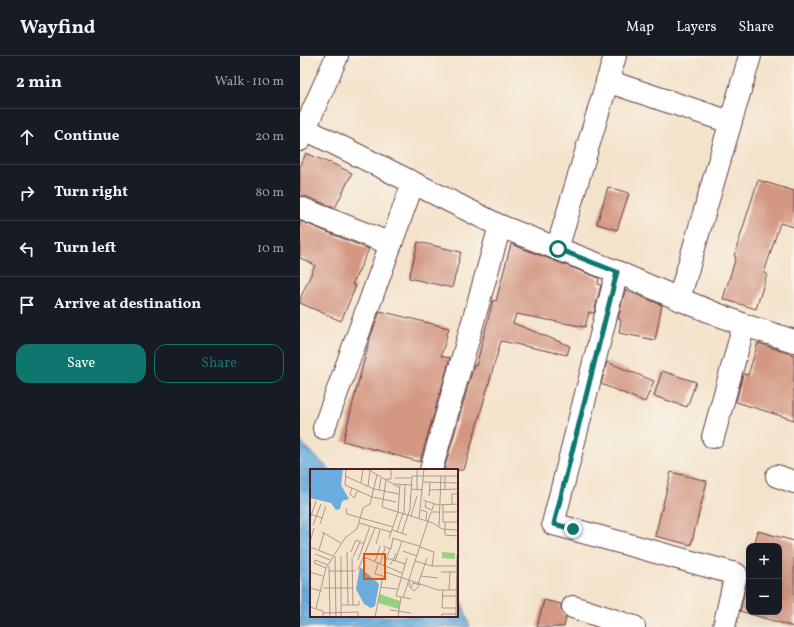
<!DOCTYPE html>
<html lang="en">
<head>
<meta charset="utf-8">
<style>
	body { margin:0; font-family:Vollkorn,serif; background:#242831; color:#f1f3f6 }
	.controls { position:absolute; right:12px; bottom:12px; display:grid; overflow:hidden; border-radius:8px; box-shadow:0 4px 16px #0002 }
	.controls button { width:36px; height:36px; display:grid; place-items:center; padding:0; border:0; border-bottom:1px solid #363941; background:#171b24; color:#f1f3f6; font:20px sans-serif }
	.stop { position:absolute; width:12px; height:12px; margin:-9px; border:3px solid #0f766e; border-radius:50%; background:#fff }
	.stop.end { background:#0f766e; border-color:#fff; box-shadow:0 1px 4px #0008 }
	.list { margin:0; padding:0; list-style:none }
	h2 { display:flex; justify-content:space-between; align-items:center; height:52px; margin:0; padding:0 16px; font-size:17px }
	h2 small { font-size:13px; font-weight:400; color:#9ea1a6 }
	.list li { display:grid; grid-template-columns:26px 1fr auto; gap:12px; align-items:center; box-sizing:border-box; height:56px; padding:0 16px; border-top:1px solid #363941 }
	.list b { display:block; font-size:15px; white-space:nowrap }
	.list em { font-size:13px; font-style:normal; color:#9ea1a6 }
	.actions { display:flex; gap:8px; padding:12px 16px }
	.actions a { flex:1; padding:9px 0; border:1px solid #0f766e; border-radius:12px; text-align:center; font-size:14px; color:#0f766e }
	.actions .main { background:#0f766e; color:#fff }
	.icon { flex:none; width:22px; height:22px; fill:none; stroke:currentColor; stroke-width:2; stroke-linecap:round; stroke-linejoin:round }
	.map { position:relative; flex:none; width:494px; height:571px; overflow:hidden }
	header { display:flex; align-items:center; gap:24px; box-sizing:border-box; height:56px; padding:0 20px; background:#171b24; border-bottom:1px solid #363941 }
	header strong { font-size:19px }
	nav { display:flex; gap:22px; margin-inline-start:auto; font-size:14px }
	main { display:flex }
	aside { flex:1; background:#171b24 }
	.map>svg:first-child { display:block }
</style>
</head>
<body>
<header>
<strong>Wayfind</strong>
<nav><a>Map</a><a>Layers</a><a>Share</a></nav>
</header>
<main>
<aside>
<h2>2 min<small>Walk · 110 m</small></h2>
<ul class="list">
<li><svg class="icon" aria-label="ahead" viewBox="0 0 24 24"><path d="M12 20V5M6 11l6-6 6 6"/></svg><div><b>Continue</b></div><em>20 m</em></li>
<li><svg class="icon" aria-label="right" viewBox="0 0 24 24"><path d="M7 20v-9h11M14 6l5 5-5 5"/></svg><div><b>Turn right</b></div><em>80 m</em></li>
<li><svg class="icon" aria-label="left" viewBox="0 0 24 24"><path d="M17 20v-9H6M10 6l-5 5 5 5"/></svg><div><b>Turn left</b></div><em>10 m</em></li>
<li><svg class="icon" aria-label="arrive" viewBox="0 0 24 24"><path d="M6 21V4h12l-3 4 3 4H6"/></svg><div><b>Arrive at destination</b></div></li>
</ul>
<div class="actions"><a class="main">Save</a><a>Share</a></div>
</aside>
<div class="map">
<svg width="494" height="571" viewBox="0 0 494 571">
	<defs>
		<pattern id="water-waves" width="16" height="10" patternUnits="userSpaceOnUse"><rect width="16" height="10" fill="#68adde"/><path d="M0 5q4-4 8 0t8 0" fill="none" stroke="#588cb4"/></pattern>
	</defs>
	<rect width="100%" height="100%" fill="#f7f3e8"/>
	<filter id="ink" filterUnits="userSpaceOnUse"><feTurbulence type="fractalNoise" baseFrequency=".025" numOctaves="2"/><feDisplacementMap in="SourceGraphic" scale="8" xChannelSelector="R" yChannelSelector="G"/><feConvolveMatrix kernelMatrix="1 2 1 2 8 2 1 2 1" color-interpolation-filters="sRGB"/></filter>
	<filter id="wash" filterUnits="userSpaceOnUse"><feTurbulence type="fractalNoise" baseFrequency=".012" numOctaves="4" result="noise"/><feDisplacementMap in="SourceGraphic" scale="16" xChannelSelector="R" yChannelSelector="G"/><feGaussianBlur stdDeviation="0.9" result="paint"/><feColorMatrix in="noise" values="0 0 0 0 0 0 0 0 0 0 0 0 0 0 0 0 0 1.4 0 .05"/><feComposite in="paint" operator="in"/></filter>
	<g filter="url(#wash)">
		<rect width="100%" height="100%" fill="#f4e3cb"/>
		<polygon fill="url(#water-waves)" stroke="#596684" points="0,385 30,414 11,414 11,560 157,560 157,530 170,571 0,571"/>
		<g id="blocks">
			<g fill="#d39782">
				<polygon points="6,97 29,107 29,106 52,117 35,152 5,140 0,140 0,111"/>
				<polygon points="458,124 494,135 494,171 480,167 464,217 467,218 456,253 423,243 436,201 434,200"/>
				<polygon points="308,131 329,137 317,174 297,168"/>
				<polygon points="0,165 69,193 52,229 56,230 41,265 0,247 0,243 15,209 0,202"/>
				<polygon points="118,186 161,196 152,232 109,222"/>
				<polygon points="211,188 299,222 298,228 301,229 294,257 289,256 285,271 216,258 213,267 270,290 267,299 201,285 164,414 144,414 174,309 176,310 193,244 196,245"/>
				<polygon points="325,234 362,249 355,284 319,277 321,264 318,263"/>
				<polygon points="80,255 149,272 141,300 150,302 120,406 43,385 70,282"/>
				<polygon points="458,287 494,299 494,364 436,346 443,318 448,319"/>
				<polygon points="307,306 354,325 345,346 301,328"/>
				<polygon points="362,315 396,326 387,351 354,340"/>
				<polygon points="371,416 407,425 391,489 355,480"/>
				<polygon points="458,475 494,485 494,571 440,555 448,521 449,511 449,556 479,556 479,490 454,490"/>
				<polygon points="244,544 261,548 261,554 266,561 264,571 237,571"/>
			</g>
		</g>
	</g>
	<g filter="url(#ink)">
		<use href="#blocks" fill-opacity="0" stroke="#643c43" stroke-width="1"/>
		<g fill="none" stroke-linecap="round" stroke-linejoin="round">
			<g stroke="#643c43" stroke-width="24">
				<g id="minor">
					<polyline points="307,25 430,66"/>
					<polyline points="5,73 200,170 317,216 379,243 444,269 494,285"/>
					<polyline points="0,84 37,0"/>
					<polyline points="0,152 91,188"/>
					<polyline points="257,193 315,0"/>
					<polyline points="317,216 253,468 436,518 424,571"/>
					<polyline points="379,243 450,0"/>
					<polyline points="24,372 113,127"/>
					<polyline points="413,381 444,269"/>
					<polyline points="131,414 200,170"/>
					<polyline points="477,420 494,426"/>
					<polyline points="273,551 334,571"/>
				</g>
			</g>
			<use href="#minor" stroke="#fff" stroke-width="22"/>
		</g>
	</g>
	<g fill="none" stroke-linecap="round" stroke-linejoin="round" filter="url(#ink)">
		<polyline stroke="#0f766e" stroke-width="5" points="258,193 317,216 254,468 273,473"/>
	</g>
	<g transform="translate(10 413)">
		<rect width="148" height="148" fill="#f4e3cb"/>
		<path d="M 132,83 L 145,84 L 145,90 L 132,89 ZM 70,125 L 90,132 L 89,140 L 68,134 Z" fill="#96d083"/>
		<path d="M 0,0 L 33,0 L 31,16 L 39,30 L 32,32 L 30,40 L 26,41 L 21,34 L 0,29 ZM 50,98 L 69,115 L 65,137 L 61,139 L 54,135 L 46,120 Z" fill="#68adde"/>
		<path fill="none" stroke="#b0958b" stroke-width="1" d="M 36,0 L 35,16 L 62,28 L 86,33M 57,0 L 90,19M 107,0 L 107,21M 35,7 L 64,20 L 89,25M 85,9 L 101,9M 75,10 L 81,10 L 81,0M 76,11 L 72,38 L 123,54 L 132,60 L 148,61M 113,13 L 148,14M 51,14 L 53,0M 84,15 L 101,16M 58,17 L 60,2M 42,19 L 40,25 L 44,29 L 48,21M 101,20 L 113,21M 135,20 L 135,7M 69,21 L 71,9M 119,21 L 148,20M 119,27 L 120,13M 113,31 L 128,36 L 148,35M 116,32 L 115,38 L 122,41 L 124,35M 142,35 L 142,25 L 148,25M 133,36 L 133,53 L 148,53M 36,39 L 37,45 L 83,58M 111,41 L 117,43 L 116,51M 133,43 L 148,43M 0,45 L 12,49M 94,45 L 95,16M 101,47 L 107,27M 0,50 L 6,32M 109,50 L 114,0M 135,53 L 135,66 L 148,67M 49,54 L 81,63M 10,55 L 16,37M 3,56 L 11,35M 129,57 L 131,7M 82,61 L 97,66M 12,63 L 31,74M 87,63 L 93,44M 92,64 L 100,40 L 102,7 L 148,7M 79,69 L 88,43 L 90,15M 82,69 L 109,77M 0,73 L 4,59M 66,75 L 70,61M 73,77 L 81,80 L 83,69M 0,78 L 23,87M 110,78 L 124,83 L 122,97M 80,80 L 76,90 L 84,90 L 86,84M 9,81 L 14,64M 93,82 L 107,87M 37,83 L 38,136M 41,83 L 46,71 L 54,75M 5,85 L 20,91M 25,87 L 26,148M 31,87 L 31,148M 43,88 L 50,73M 54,88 L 92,104M 42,89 L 43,136M 97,89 L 86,127 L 101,130M 48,91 L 60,57M 85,92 L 92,72M 105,92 L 122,97 L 147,97M 65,93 L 70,77M 70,95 L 75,79M 80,96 L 83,91 L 95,95M 19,97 L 20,148M 16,99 L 4,94 L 5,91 L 18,96M 48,101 L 65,59M 19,102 L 46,102M 0,103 L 13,107M 75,103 L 128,121 L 148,121M 131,103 L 146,103M 111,107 L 128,109M 100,113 L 99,117 L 104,122 L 110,116 L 103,114 L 101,119M 108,115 L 117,89M 70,118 L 87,120M 0,119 L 12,122M 13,119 L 43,119M 133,121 L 132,139 L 146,139M 139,121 L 140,103M 132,127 L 146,127M 93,129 L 121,43 L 129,43M 31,136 L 49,136 L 49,132M 0,138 L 13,142 L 13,148M 6,139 L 16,99 L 35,69 L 47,60 L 53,39 L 60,35 L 67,6M 80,141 L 101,144M 13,144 L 48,143 L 48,148M 65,148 L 73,107 L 65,105 L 68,94M 88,148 L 91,128M 132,148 L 132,145 L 146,145M 146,148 L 147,86"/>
		<path fill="#e0560e" fill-opacity="0.15" stroke="#e0560e" stroke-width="2" d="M 54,85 L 75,85 L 75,110 L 54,110 Z"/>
		<rect width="148" height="148" fill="none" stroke="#4a1f2b" stroke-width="2"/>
	</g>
</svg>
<div class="controls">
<button>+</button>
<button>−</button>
</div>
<div class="stop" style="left:258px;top:193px"></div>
<div class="stop end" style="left:273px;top:473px"></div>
</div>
</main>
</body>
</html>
